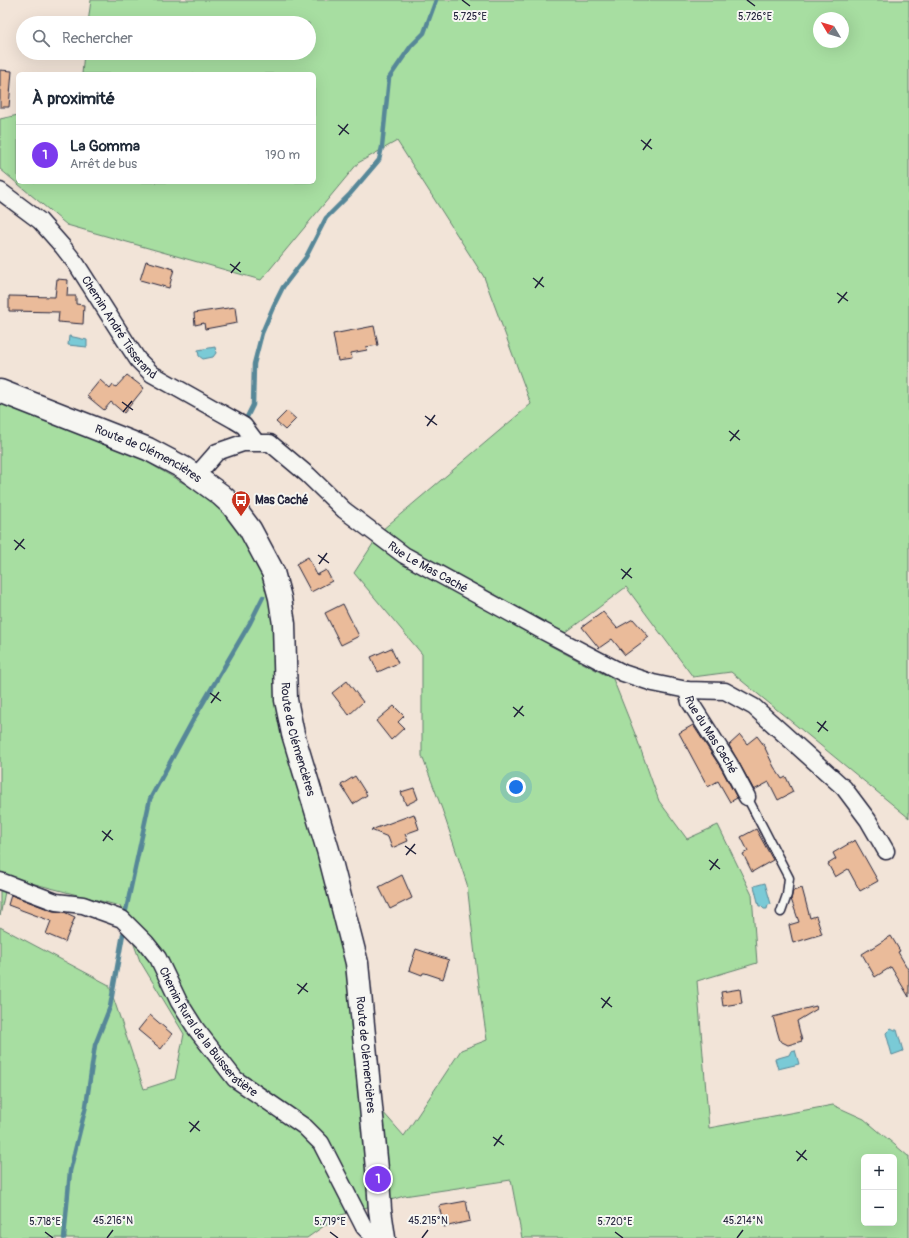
<!DOCTYPE html>
<html lang="fr">
<head>
<meta charset="utf-8">
<style>
	body { margin:0; font-family:Pangolin,sans-serif; background:#f6f6f7; color:#1f2937 }
	.controls { position:absolute; right:12px; bottom:12px; display:grid; overflow:hidden; border-radius:6px; box-shadow:0 4px 16px #0002 }
	.controls button { width:36px; height:36px; display:grid; place-items:center; padding:0; border:0; border-bottom:1px solid #e0e1e3; background:#fff; color:#1f2937; font:20px sans-serif }
	.compass { position:absolute; left:813px; top:12px; width:36px; height:36px; border-radius:50%; background:#fff; box-shadow:0 4px 16px #0002; rotate:308deg }
	.you { position:absolute; left:516px; top:787px; width:14px; height:14px; margin:-10px; border:3px solid #fff; border-radius:50%; background:#1a73e8; box-shadow:0 0 0 6px #1a73e833 }
	.badge { display:grid; place-items:center; width:26px; height:26px; border-radius:50%; background:#7c3aed; color:#fff; font-size:13px; font-weight:700 }
	.pin { position:absolute; translate:-50% -50%; border:2px solid #fff; box-shadow:0 1px 4px #0006 }
	.list { margin:0; padding:0; list-style:none }
	h2 { display:flex; justify-content:space-between; align-items:center; height:52px; margin:0; padding:0 16px; font-size:17px }
	h2 small { font-size:13px; font-weight:400; color:#747a83 }
	.list li { display:grid; grid-template-columns:26px 1fr auto; gap:12px; align-items:center; box-sizing:border-box; height:60px; padding:0 16px; border-top:1px solid #e0e1e3 }
	.list b { display:block; font-size:15px; white-space:nowrap }
	.list p { margin:0; font-size:13px; white-space:nowrap; color:#747a83 }
	.list em { font-size:13px; font-style:normal; color:#747a83 }
	.icon { flex:none; width:22px; height:22px; fill:none; stroke:currentColor; stroke-width:2; stroke-linecap:round; stroke-linejoin:round }
	.map { position:relative; flex:none; width:909px; height:1238px; overflow:hidden }
	.search { position:absolute; background:#fff; box-shadow:0 4px 16px #0002; left:16px; top:16px; width:300px; height:44px; display:flex; align-items:center; gap:10px; box-sizing:border-box; padding:0 14px; border-radius:22px; color:#747a83; font-size:15px }
	.panel { position:absolute; background:#fff; box-shadow:0 4px 16px #0002; left:16px; top:72px; width:300px; height:112px; border-radius:6px }
	.map>svg:first-child { display:block }
</style>
</head>
<body>
<div class="map">
<svg width="909" height="1238" viewBox="0 0 909 1238">
	<rect width="100%" height="100%" fill="#f2e4d8"/>
	<filter id="ink" filterUnits="userSpaceOnUse"><feTurbulence type="fractalNoise" baseFrequency=".025" numOctaves="2"/><feDisplacementMap in="SourceGraphic" scale="8" xChannelSelector="R" yChannelSelector="G"/><feConvolveMatrix kernelMatrix="1 2 1 2 8 2 1 2 1" color-interpolation-filters="sRGB"/></filter>
	<g filter="url(#ink)">
		<path fill="#a7dea1" stroke="#64806e" fill-rule="evenodd" d="M 91,0 L 909,0 L 909,818 L 731,672 L 693,677 L 626,587 L 549,645 L 613,679 L 637,739 L 659,801 L 687,839 L 718,825 L 752,895 L 757,963 L 697,981 L 709,1128 L 833,1105 L 864,1119 L 908,1156 L 909,1156 L 909,1238 L 522,1238 L 511,1180 L 404,1196 L 338,1216 L 307,1238 L 0,1238 L 0,927 L 109,985 L 144,1089 L 175,1079 L 184,1034 L 140,961 L 120,906 L 8,877 L 0,916 L 0,401 L 119,446 L 225,507 L 273,591 L 279,692 L 367,961 L 360,1086 L 404,1136 L 461,1050 L 487,1040 L 477,973 L 467,884 L 442,809 L 422,756 L 422,654 L 354,573 L 382,530 L 531,404 L 484,277 L 397,141 L 358,163 L 261,280 L 67,225 L 0,169 L 0,119 L 18,115 L 18,182 L 314,182 L 314,74 L 82,74 L 84,53 L 309,53 L 309,23 L 88,23 ZM 819,18 L 843,18 L 843,42 L 819,42 ZM 864,1157 L 894,1157 L 894,1223 L 864,1223 Z"/>
		<g fill="#7acad6" stroke="#578798">
			<polygon points="69,336 87,340 87,347 68,345"/>
			<polygon points="215,347 216,353 213,357 203,359 199,356 198,350"/>
			<polygon points="765,883 771,904 768,905 767,909 764,909 761,906 759,906 754,886"/>
			<polygon points="891,1028 895,1030 897,1030 903,1051 892,1055 886,1033"/>
			<polygon points="795,1050 799,1064 778,1069 775,1059 789,1055 791,1051"/>
		</g>
		<g fill="none" stroke-linecap="round" stroke-linejoin="round">
			<g stroke="#578798" stroke-width="4.5">
				<polyline points="246,419 253,405 254,364 262,333 274,305 283,287 306,257 326,218 350,194 379,160 382,147 389,78 411,46 424,33 436,0"/>
				<polyline points="126,910 150,799 193,720 250,623 263,597"/>
				<polyline points="64,1238 70,1171 86,1106 95,1045 110,1007 123,934"/>
			</g>
		</g>
		<g fill="#eabb9a" stroke="#22223b">
			<polygon points="0,70 12,71 9,107 0,107"/>
			<polygon points="146,261 174,269 169,288 140,280"/>
			<polygon points="57,279 68,280 67,296 76,296 76,304 84,305 83,324 58,322 59,312 9,311 9,296 55,297"/>
			<polygon points="235,307 237,323 205,329 204,323 195,325 194,313"/>
			<polygon points="374,326 378,345 366,347 367,350 351,353 352,359 338,361 333,334"/>
			<polygon points="127,375 144,388 124,413 111,402 104,410 87,396 100,380 110,389 113,385 116,387"/>
			<polygon points="287,411 296,419 285,430 276,422"/>
			<polygon points="308,557 317,575 326,570 332,581 311,592 296,564"/>
			<polygon points="343,604 359,636 341,645 325,613"/>
			<polygon points="603,612 617,628 633,619 649,637 625,655 612,639 599,648 582,627"/>
			<polygon points="391,648 398,663 378,672 371,657"/>
			<polygon points="347,681 363,702 349,715 332,693"/>
			<polygon points="394,706 404,716 398,722 404,728 391,740 376,721"/>
			<polygon points="693,725 721,768 737,798 730,802 718,781 708,787 679,733"/>
			<polygon points="740,735 747,744 757,736 766,748 765,748 774,767 782,779 786,777 793,792 778,800 769,782 754,790 729,745"/>
			<polygon points="355,776 367,795 353,804 341,785"/>
			<polygon points="414,788 418,799 406,805 401,792"/>
			<polygon points="414,814 419,829 405,834 408,841 392,848 388,837 371,830"/>
			<polygon points="756,829 773,860 752,872 743,854 748,851 741,837"/>
			<polygon points="855,840 878,881 860,891 848,869 835,877 828,864 836,859 833,853"/>
			<polygon points="402,875 412,898 390,909 379,887"/>
			<polygon points="802,888 810,918 816,916 822,934 793,943 789,925 799,922 791,899 793,891"/>
			<polygon points="11,895 53,911 64,912 75,917 65,942 46,934 51,921 8,905"/>
			<polygon points="891,936 900,951 898,952 909,971 909,997 891,967 875,977 862,954"/>
			<polygon points="416,949 449,960 443,979 425,973 423,973 422,975 409,970"/>
			<polygon points="740,989 742,1003 723,1006 721,992"/>
			<polygon points="816,1006 817,1009 797,1021 802,1041 788,1045 780,1041 773,1017"/>
			<polygon points="150,1015 172,1034 161,1049 138,1030"/>
			<polygon points="466,1201 470,1221 444,1227 439,1206"/>
		</g>
		<g fill="none" stroke-linecap="round" stroke-linejoin="round">
			<g stroke="#22223b" stroke-width="11">
				<polyline id="lane" points="747,797 789,878 787,895 781,912"/>
			</g>
			<g stroke="#22223b" stroke-width="19">
				<g id="street">
					<path id="s1" d="M 0,191 L 40,221 L 63,247 L 77,265 L 128,345 L 138,360 L 152,374 L 234,420 L 244,426 L 256,442"/>
					<path id="s2" d="M 196,476 L 217,452 L 243,443 L 270,443 L 308,475 L 344,510 L 404,555 L 541,630 L 623,673 L 653,683 L 687,690 L 725,691 L 754,707 L 844,788 L 868,820 L 886,851"/>
					<path id="s3" d="M 687,690 L 690,702 L 729,763 L 747,797"/>
					<path id="s4" d="M 0,881 L 56,902 L 83,905 L 122,919 L 146,943 L 158,958 L 179,1002 L 196,1029 L 235,1079 L 305,1127 L 321,1143 L 364,1227 L 375,1238"/>
				</g>
			</g>
			<g stroke="#22223b" stroke-width="25">
				<g id="secondary">
					<path id="s5" d="M 0,391 L 148,449 L 184,468 L 221,495 L 232,505 L 250,529 L 273,572 L 280,598 L 284,624 L 286,700 L 293,734 L 328,850 L 357,963 L 378,1179 L 380,1210 L 384,1238"/>
				</g>
			</g>
			<use href="#lane" stroke="#f6f6f2" stroke-width="8"/>
			<use href="#street" stroke="#f6f6f2" stroke-width="16"/>
			<use href="#secondary" stroke="#f6f6f2" stroke-width="22"/>
		</g>
	</g>
	<path fill="none" stroke="#22223b" stroke-width="1.5" d="M 462,0 L 470,6M 747,0 L 755,6M 338,125 L 349,134M 339,135 L 348,124M 641,140 L 652,149M 643,150 L 651,139M 230,264 L 241,272M 231,273 L 240,262M 533,278 L 544,287M 535,288 L 543,277M 837,293 L 848,301M 838,303 L 847,292M 122,402 L 133,410M 123,412 L 132,401M 425,416 L 437,425M 427,426 L 435,415M 729,431 L 740,440M 730,441 L 739,430M 14,540 L 25,549M 15,550 L 24,539M 318,555 L 329,563M 319,564 L 327,553M 621,569 L 632,578M 622,579 L 631,568M 210,693 L 221,701M 211,703 L 219,692M 513,707 L 524,716M 514,717 L 523,706M 817,722 L 828,731M 818,732 L 826,721M 102,831 L 113,840M 103,841 L 111,830M 405,846 L 416,854M 406,855 L 415,844M 709,860 L 720,869M 710,870 L 718,859M 297,984 L 308,992M 298,994 L 307,983M 601,998 L 612,1007M 602,1008 L 610,997M 189,1122 L 200,1131M 190,1132 L 199,1121M 493,1137 L 504,1145M 494,1146 L 502,1135M 796,1151 L 807,1160M 797,1161 L 806,1150M 45,1232 L 53,1238M 330,1232 L 338,1238M 615,1232 L 623,1238M 107,1238 L 113,1230M 422,1238 L 428,1230M 737,1238 L 743,1230"/>
	<defs>
		<g id="bus-pin" transform="scale(1)"><path d="M0 17L-7.5 6A9.5 9.5 0 1 1 7.5 6Z" fill="#c8321e" stroke="#f6f6f2"/><path d="M-5-6H5V4H4V6H2V4H-2V6H-4V4H-5ZM-3.5-4V0h7V-4ZM-3.5 1.2v1.5H-2V1.2ZM2 1.2v1.5H3.5V1.2Z" fill="#fff"/></g>
	</defs>
	<g fill-rule="evenodd">
		<use href="#bus-pin" x="241" y="500"/>
	</g>
	<g text-anchor="middle" stroke-width="4" stroke-linejoin="round" paint-order="stroke">
		<g font-size="12" fill="#22223b" stroke="#f6f6f2">
			<text dy="4" stroke="none"><textPath href="#s1" startOffset="183">Chemin André Tisserand</textPath></text>
			<text dy="4" stroke="none"><textPath href="#s5" startOffset="161">Route de Clémencières</textPath></text>
			<text dy="4" stroke="none"><textPath href="#s2" startOffset="288">Rue Le Mas Caché</textPath></text>
			<text dy="4" stroke="none"><textPath href="#s3" startOffset="51">Rue du Mas Caché</textPath></text>
			<text dy="4" stroke="none"><textPath href="#s5" startOffset="509">Route de Clémencières</textPath></text>
			<text dy="4" stroke="none"><textPath href="#s4" startOffset="272">Chemin Rural de la Buisseratière</textPath></text>
			<text dy="4" stroke="none"><textPath href="#s5" startOffset="833">Route de Clémencières</textPath></text>
		</g>
		<g font-size="12" font-weight="bold" fill="#22223b" stroke="#f6f6f2" text-anchor="start">
			<text x="255" y="504">Mas Caché</text>
		</g>
	</g>
	<g font-size="10" text-anchor="middle" fill="#22223b" stroke="#f6f6f2" stroke-width="4" stroke-linejoin="round" paint-order="stroke">
		<text x="470" y="20">5.725°E</text>
		<text x="755" y="20">5.726°E</text>
		<text x="113" y="1224">45.216°N</text>
		<text x="428" y="1224">45.215°N</text>
		<text x="743" y="1224">45.214°N</text>
		<text x="45" y="1225">5.718°E</text>
		<text x="330" y="1225">5.719°E</text>
		<text x="615" y="1225">5.720°E</text>
	</g>
</svg>
<div class="controls">
<button>+</button>
<button>−</button>
</div>
<svg class="compass" viewBox="-18 -18 36 36"><path d="M0-13l5 13h-10z" fill="#e53935"/><path d="M0 13l5-13h-10z" fill="#747a83"/></svg>
<div class="you"></div>
<div class="pin badge" style="left:378px;top:1179px">1</div>
<div class="search"><svg class="icon" aria-label="search" viewBox="0 0 24 24"><circle cx="10" cy="10" r="6"/><path d="M15 15l6 6"/></svg>Rechercher</div>
<section class="panel">
<h2>À proximité<small></small></h2>
<ul class="list">
<li><span class="badge">1</span><div><b>La Gomma</b><p>Arrêt de bus</p></div><em>190 m</em></li>
</ul>
</section>
</div>
</body>
</html>
